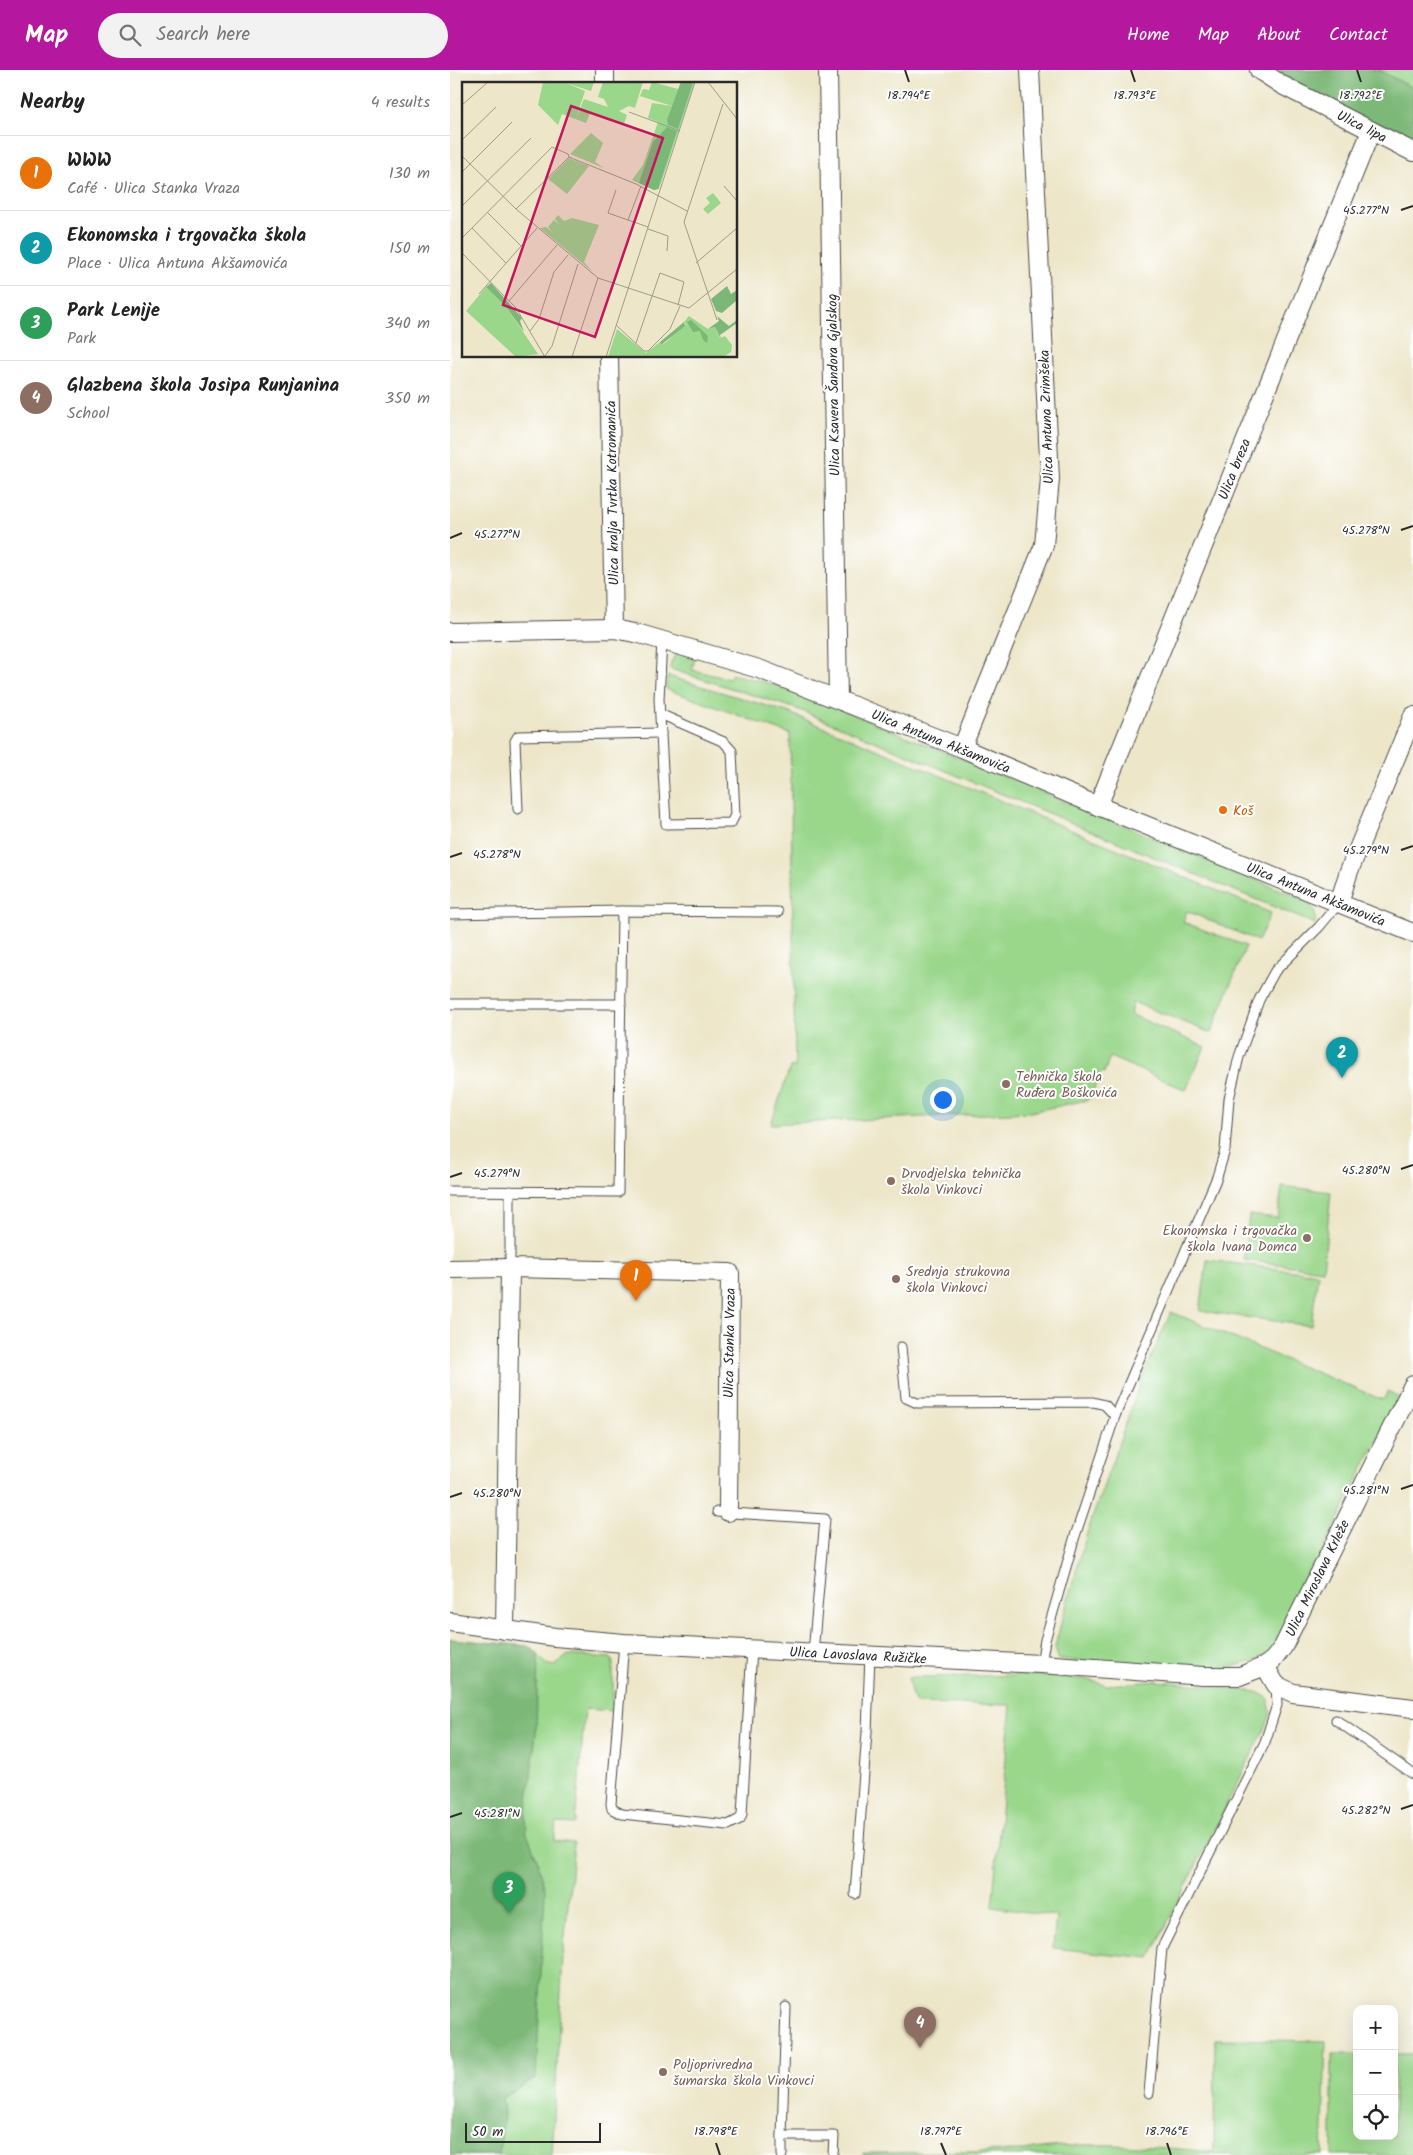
<!DOCTYPE html>
<html lang="en">
<head>
<meta charset="utf-8">
<style>
	body { margin:0; font-family:Kalam,sans-serif; background:#f2f2f2; color:#222 }
	.controls { position:absolute; right:15px; bottom:15px; display:grid; overflow:hidden; border-radius:10px; box-shadow:0 5px 20px #0002 }
	.controls button { width:45px; height:45px; display:grid; place-items:center; padding:0; border:0; border-bottom:1px solid #e0e0e0; background:#fff; color:#222; font:25px sans-serif }
	.scale { position:absolute; left:15px; bottom:12px; width:136px; box-sizing:border-box; padding-left:5px; border:2px solid #2b2b2b; border-top:0; font-size:14px; line-height:18px; white-space:nowrap; color:#2b2b2b; -webkit-text-stroke:4px #fff; paint-order:stroke }
	.you { position:absolute; left:492px; top:1029px; width:18px; height:18px; margin:-12px; border:4px solid #fff; border-radius:50%; background:#1a73e8; box-shadow:0 0 0 8px #1a73e833 }
	.badge { display:grid; place-items:center; width:32px; height:32px; border-radius:50%; background:#b5179e; color:#fff; font-size:16px; font-weight:700 }
	.pin { position:absolute; translate:-50% -41px; filter:drop-shadow(0 1px 2px #0008) }
	.pin::after { content:''; position:absolute; top:26px; width:18px; height:15px; background:inherit; clip-path:polygon(0 0,100% 0,50% 100%) }
	.list { margin:0; padding:0; list-style:none }
	h2 { display:flex; justify-content:space-between; align-items:center; height:65px; margin:0; padding:0 20px; font-size:21px }
	h2 small { font-size:16px; font-weight:400; color:#767676 }
	.list li { display:grid; grid-template-columns:32px 1fr auto; gap:15px; align-items:center; box-sizing:border-box; height:75px; padding:0 20px; border-top:1px solid #e0e0e0 }
	.list b { display:block; font-size:19px; white-space:nowrap }
	.list p { margin:0; font-size:16px; white-space:nowrap; color:#767676 }
	.list em { font-size:16px; font-style:normal; color:#767676 }
	.icon { flex:none; width:28px; height:28px; fill:none; stroke:currentColor; stroke-width:2; stroke-linecap:round; stroke-linejoin:round }
	.map { position:relative; flex:none; width:963px; height:2085px; overflow:hidden }
	header { display:flex; align-items:center; gap:30px; box-sizing:border-box; height:70px; padding:0 25px; background:#b5179e; color:#fff }
	header strong { font-size:24px }
	nav { display:flex; gap:28px; margin-inline-start:auto; font-size:18px }
	.search { width:350px; height:45px; background:#f2f2f2; display:flex; align-items:center; gap:12px; box-sizing:border-box; padding:0 18px; border-radius:28px; color:#767676; font-size:19px }
	main { display:flex }
	aside { flex:1; background:#fff }
	.map>svg:first-child { display:block }
</style>
</head>
<body>
<header>
<strong>Map</strong>
<div class="search"><svg class="icon" aria-label="search" viewBox="0 0 24 24"><circle cx="10" cy="10" r="6"/><path d="M15 15l6 6"/></svg>Search here</div>
<nav><a>Home</a><a>Map</a><a>About</a><a>Contact</a></nav>
</header>
<main>
<aside>
<h2>Nearby<small>4 results</small></h2>
<ul class="list">
<li><span class="badge" style="background:#e8710a">1</span><div><b>WWW</b><p>Café · Ulica Stanka Vraza</p></div><em>130 m</em></li>
<li><span class="badge" style="background:#0f9aa8">2</span><div><b>Ekonomska i trgovačka škola</b><p>Place · Ulica Antuna Akšamovića</p></div><em>150 m</em></li>
<li><span class="badge" style="background:#2e9e5b">3</span><div><b>Park Lenije</b><p>Park</p></div><em>340 m</em></li>
<li><span class="badge" style="background:#8d6e63">4</span><div><b>Glazbena škola Josipa Runjanina</b><p>School</p></div><em>350 m</em></li>
</ul>
</aside>
<div class="map">
<svg width="963" height="2085" viewBox="0 0 963 2085">
	<rect width="100%" height="100%" fill="#fff"/>
	<filter id="ink" filterUnits="userSpaceOnUse"><feTurbulence type="fractalNoise" baseFrequency=".02" numOctaves="2"/><feDisplacementMap in="SourceGraphic" scale="10" xChannelSelector="R" yChannelSelector="G"/><feConvolveMatrix kernelMatrix="1 2 1 2 8 2 1 2 1" color-interpolation-filters="sRGB"/></filter>
	<filter id="wash" filterUnits="userSpaceOnUse"><feTurbulence type="fractalNoise" baseFrequency=".0096" numOctaves="4" result="noise"/><feDisplacementMap in="SourceGraphic" scale="20" xChannelSelector="R" yChannelSelector="G"/><feGaussianBlur stdDeviation="1.12" result="paint"/><feColorMatrix in="noise" values="0 0 0 0 0 0 0 0 0 0 0 0 0 0 0 0 0 1.4 0 .05"/><feComposite in="paint" operator="in"/></filter>
	<g filter="url(#wash)">
		<rect width="100%" height="100%" fill="#ede6c9"/>
		<g fill="#9ad78b" stroke="#62815b">
			<polygon points="928,0 963,0 963,18"/>
			<path d="M 227,583 L 245,588 L 242,600 L 280,609 L 281,604 C 310,610 336,618 363,628 L 855,830 C 863,836 867,844 865,854 L 347,639 L 220,599 L 221,592 Z"/>
			<polygon points="218,606 337,642 821,843 808,871 737,841 733,852 796,876 761,963 683,932 680,944 755,977 736,1020 660,987 654,1003 650,1002 641,1027 637,1030 580,1042 559,1043 321,1054 340,997 345,997 340,664 216,619"/>
			<polygon points="832,1116 881,1122 873,1200 794,1190 799,1145 828,1148"/>
			<polygon points="757,1190 868,1204 861,1256 750,1241"/>
			<polygon points="721,1242 933,1330 938,1321 949,1327 824,1578 805,1591 772,1599 609,1590 605,1578 607,1568 637,1463 692,1308"/>
			<polygon points="0,1569 79,1576 97,1594 105,1596 118,1585 161,1588 163,1593 163,1641 135,1639 125,1754 106,1753 104,1771 124,1773 113,1886 102,2085 0,2085"/>
			<polygon points="587,1605 634,1609 657,1615 706,1611 752,1615 807,1622 818,1628 821,1642 817,1654 700,1888 603,1878 606,1846 542,1837 561,1635 466,1633 461,1623 458,1608 463,1607"/>
			<path d="M 765,1969 L 876,1971 L 872,2085 L 413,2085 L 413,2083 L 574,2081 C 633,2069 705,2077 764,2082 Z"/>
			<polygon points="882,1984 907,1984 907,2066 944,2066 944,1984 963,1984 963,2085 882,2085"/>
		</g>
		<g fill="#7bb877" stroke="#537251">
			<polygon points="825,0 928,0 963,18 963,79 853,19"/>
			<polygon points="0,1569 79,1576 88,1584 86,1664 76,1747 77,1764 88,1792 95,1820 86,2008 52,2028 54,2044 49,2085 0,2085"/>
		</g>
	</g>
	<g filter="url(#ink)">
		<g fill="none" stroke-linecap="round" stroke-linejoin="round">
			<g stroke="#484743" stroke-width="11">
				<g id="lane">
					<polyline points="210,644 274,672 282,681 285,745 281,753 216,754 209,629 212,571"/>
					<polyline points="68,739 65,671 68,666 211,663"/>
					<polyline points="0,844 172,841 328,842"/>
					<polyline points="0,934 171,934"/>
					<polyline points="0,1121 168,1122 172,841"/>
					<polyline points="60,1121 60,1198"/>
					<polyline points="451,1277 456,1328 467,1333 643,1332 655,1335 665,1346"/>
					<polyline points="267,1442 375,1449 363,1583"/>
					<polyline points="174,1573 161,1734 162,1739 172,1744 278,1755 290,1749 292,1744 302,1579"/>
					<polyline points="591,1594 595,1570 625,1466 665,1346 767,1107 775,1080 779,1029 789,987 809,930 825,901 869,857 889,833"/>
					<polyline points="886,1650 963,1704"/>
					<polyline points="405,1824 417,1662 420,1585"/>
					<polyline points="699,2023 712,1878 815,1672 827,1635 826,1615"/>
					<polyline points="332,2066 336,1937"/>
					<polyline points="332,2085 332,2066 384,2066 383,2085"/>
				</g>
			</g>
			<g stroke="#484743" stroke-width="20">
				<g id="street">
					<polyline points="155,0 155,14"/>
					<polyline points="378,0 388,629"/>
					<polyline points="809,0 832,15 963,82"/>
					<polyline points="159,286 164,559"/>
					<polyline points="0,562 164,559 190,564 309,599 512,678 648,736 963,863"/>
					<polyline points="512,678 594,475 600,409 580,0"/>
					<polyline points="648,736 921,61"/>
					<polyline points="889,833 899,801 963,646"/>
					<polyline points="0,1199 60,1198 280,1203 278,1442"/>
					<polyline points="963,1315 833,1577 823,1590 815,1596 826,1615 843,1623 963,1638"/>
					<polyline points="0,1552 105,1567 174,1573 591,1594 753,1606 790,1606 815,1596"/>
					<polyline points="55,1560 60,1198"/>
				</g>
			</g>
			<use href="#lane" stroke="#fff" stroke-width="9"/>
			<use href="#street" stroke="#fff" stroke-width="18"/>
		</g>
	</g>
	<path fill="none" stroke="#2b2b2b" stroke-width="2" d="M 455,0 L 459,12M 681,0 L 685,12M 907,0 L 911,12M 951,140 L 963,136M 951,460 L 963,456M 0,468 L 12,463M 951,780 L 963,776M 0,787 L 12,783M 951,1099 L 963,1095M 0,1107 L 12,1103M 951,1419 L 963,1415M 0,1427 L 12,1423M 951,1739 L 963,1735M 0,1747 L 12,1743M 266,2073 L 270,2085M 491,2073 L 496,2085M 717,2073 L 721,2085"/>
	<circle fill="#e8710a" stroke="#fff" stroke-width="2" cx="773" cy="740" r="5"/>
	<g fill="#8d6e63" stroke="#fff" stroke-width="2">
		<circle cx="556" cy="1014" r="5"/>
		<circle cx="441" cy="1111" r="5"/>
		<circle cx="857" cy="1168" r="5"/>
		<circle cx="446" cy="1209" r="5"/>
		<circle cx="213" cy="2002" r="5"/>
	</g>
	<g text-anchor="middle" stroke-width="4" stroke-linejoin="round" paint-order="stroke">
		<g font-size="14" fill="#2b2b2b" stroke="#fff">
			<text transform="translate(912 56) rotate(27)" y="5">Ulica lipa</text>
			<text transform="translate(383 315) rotate(-91)" y="5">Ulica Ksavera Šandora Gjalskog</text>
			<text transform="translate(596 347) rotate(-92)" y="5">Ulica Antuna Zrimšeka</text>
			<text transform="translate(784 399) rotate(-68)" y="5">Ulica breza</text>
			<text transform="translate(162 423) rotate(-91)" y="5">Ulica kralja Tvrtka Kotromanića</text>
			<text transform="translate(491 671) rotate(22)" y="5">Ulica Antuna Akšamovića</text>
			<text transform="translate(866 824) rotate(22)" y="5">Ulica Antuna Akšamovića</text>
			<text transform="translate(279 1273) rotate(-89)" y="5">Ulica Stanka Vraza</text>
			<text transform="translate(867 1508) rotate(-64)" y="5">Ulica Miroslava Krleže</text>
			<text transform="translate(408 1585) rotate(3)" y="5">Ulica Lavoslava Ružičke</text>
		</g>
		<g font-size="14" fill="#c56008" stroke="#fff" text-anchor="start">
			<text x="783" y="745">Koš</text>
		</g>
		<g font-size="14" fill="#785e54" stroke="#fff" text-anchor="start">
			<text x="566" y="1011">Tehnička škola<tspan x="566" dy="16">Ruđera Boškovića</tspan></text>
			<text x="451" y="1108">Drvodjelska tehnička<tspan x="451" dy="16">škola Vinkovci</tspan></text>
			<text x="847" y="1165" text-anchor="end">Ekonomska i trgovačka<tspan x="847" dy="16">škola Ivana Domca</tspan></text>
			<text x="456" y="1206">Srednja strukovna<tspan x="456" dy="16">škola Vinkovci</tspan></text>
			<text x="223" y="1999">Poljoprivredna<tspan x="223" dy="16">šumarska škola Vinkovci</tspan></text>
		</g>
	</g>
	<g transform="translate(12 12)">
		<rect width="275" height="275" fill="#ede6c9"/>
		<path d="M 81,0 L 132,0 L 129,9 L 104,1 L 123,9 L 114,36 L 122,17 L 146,25 L 142,17 L 136,15 L 141,0 L 181,0 L 173,26 L 167,24 L 157,29 L 165,33 L 162,42 L 128,31 L 124,41 L 100,32 L 96,43 L 76,23 ZM 190,0 L 216,7 L 219,0 L 233,0 L 197,107 L 192,108 L 170,98 L 181,83 L 196,40 L 186,36 L 190,21 L 210,24 L 178,14 L 181,7 L 187,8 ZM 129,51 L 141,61 L 133,80 L 142,86 L 108,72 ZM 107,76 L 127,84 L 105,112 L 86,97 ZM 251,111 L 259,121 L 246,132 L 241,127 L 248,121 L 244,116 ZM 96,133 L 102,139 L 110,136 L 137,143 L 122,180 L 131,190 L 78,146 L 84,145 L 90,150 L 86,145 L 92,138 L 98,143 L 93,137 ZM 24,205 L 45,226 L 76,272 L 54,275 L 4,229 ZM 227,234 L 246,247 L 253,245 L 258,256 L 263,254 L 270,263 L 269,270 L 261,275 L 146,275 L 155,247 L 184,271 L 198,260 L 199,263 L 203,261 L 224,242 L 222,240 Z" fill="#9ad78b"/>
		<path d="M 219,0 L 231,0 L 216,47 L 206,43 L 205,38 ZM 205,45 L 215,49 L 196,107 L 192,108 L 177,101 L 191,60 ZM 29,201 L 60,236 L 58,239 L 62,250 L 45,226 L 24,205 ZM 265,204 L 269,212 L 275,208 L 275,218 L 260,231 L 254,229 L 249,217 ZM 255,234 L 267,244 L 275,238 L 275,241 L 258,253 L 259,257 L 253,245 L 246,247 L 257,239 ZM 229,238 L 246,254 L 245,261 L 241,258 L 238,249 L 231,250 L 225,240 ZM 222,240 L 223,244 L 199,263 L 198,260 Z" fill="#7bb877"/>
		<path fill="none" stroke="#9f9b8a" stroke-width="1" d="M 246,0 L 275,37M 0,23 L 26,0M 167,30 L 218,49M 0,58 L 34,25M 0,74 L 54,127 L 136,196 L 227,226 L 275,187M 107,75 L 174,102 L 225,129M 0,90 L 50,40M 262,104 L 275,119M 154,108 L 146,131 L 186,145M 0,124 L 69,56M 25,130 L 59,164M 166,138 L 179,104M 10,146 L 44,181M 186,147 L 206,154 L 205,169M 0,156 L 90,65 L 106,72 L 107,75 L 54,127M 0,171 L 54,226 L 83,275M 234,181 L 275,146M 17,212 L 75,146M 47,219 L 95,163M 255,238 L 222,140 L 261,22M 154,243 L 182,269 L 186,269 L 208,247 L 218,224M 68,249 L 77,237 L 92,190 L 106,173M 174,261 L 198,191 L 222,200 L 216,223M 83,274 L 90,264 L 116,182M 110,275 L 136,196M 144,275 L 233,0"/>
		<path fill="#c2185b" fill-opacity="0.15" stroke="#c2185b" stroke-width="2.5" d="M 109,24 L 201,56 L 133,255 L 41,223 Z"/>
		<rect width="275" height="275" fill="none" stroke="#2b2b2b" stroke-width="2.5"/>
	</g>
	<g font-size="12" text-anchor="middle" fill="#2b2b2b" stroke="#fff" stroke-width="4" stroke-linejoin="round" paint-order="stroke">
		<text x="685" y="29">18.793°E</text>
		<text x="459" y="29">18.794°E</text>
		<text x="911" y="29">18.792°E</text>
		<text x="916" y="144">45.277°N</text>
		<text x="916" y="464">45.278°N</text>
		<text x="47" y="468">45.277°N</text>
		<text x="916" y="784">45.279°N</text>
		<text x="47" y="788">45.278°N</text>
		<text x="916" y="1104">45.280°N</text>
		<text x="47" y="1107">45.279°N</text>
		<text x="916" y="1424">45.281°N</text>
		<text x="47" y="1427">45.280°N</text>
		<text x="916" y="1744">45.282°N</text>
		<text x="47" y="1747">45.281°N</text>
		<text x="266" y="2065">18.798°E</text>
		<text x="491" y="2065">18.797°E</text>
		<text x="717" y="2065">18.796°E</text>
	</g>
</svg>
<div class="controls">
<button>+</button>
<button>−</button>
<button><svg class="icon" aria-label="locate" viewBox="0 0 24 24"><circle cx="12" cy="12" r="6"/><path d="M12 2v4M12 18v4M2 12h4M18 12h4"/></svg></button>
</div>
<div class="scale">50 m</div>
<div class="you"></div>
<div class="pin badge" style="left:186px;top:1231px;background:#e8710a">1</div>
<div class="pin badge" style="left:892px;top:1008px;background:#0f9aa8">2</div>
<div class="pin badge" style="left:59px;top:1843px;background:#2e9e5b">3</div>
<div class="pin badge" style="left:470px;top:1978px;background:#8d6e63">4</div>
</div>
</main>
</body>
</html>
